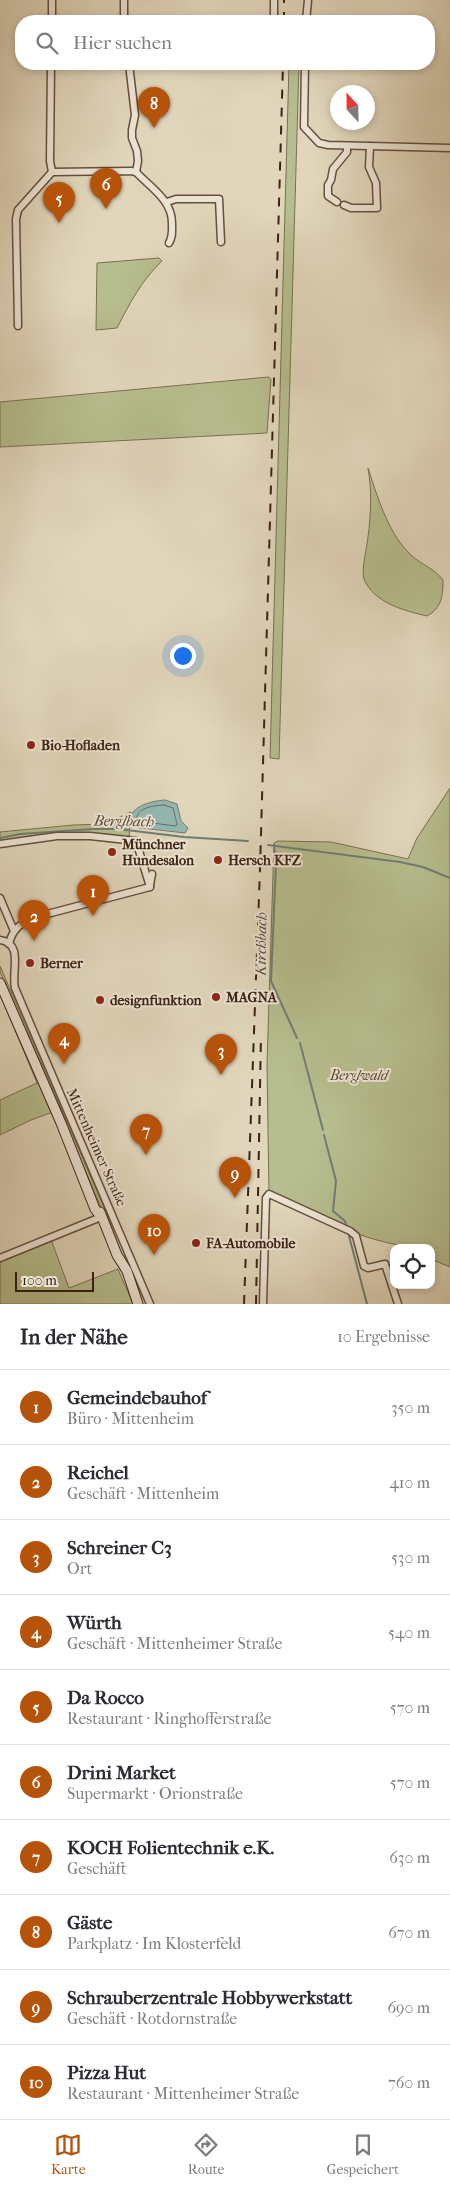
<!DOCTYPE html>
<html lang="de">
<head>
<meta charset="utf-8">
<style>
	body { margin:0; font-family:"IM FELL French Canon",serif; background:#f2f2f3; color:#2b2b33 }
	.controls { position:absolute; right:15px; bottom:15px; display:grid; overflow:hidden; border-radius:10px; box-shadow:0 2px 8px #0003 }
	.controls button { width:45px; height:45px; display:grid; place-items:center; padding:0; border:0; border-bottom:1px solid #e1e1e2; background:#fff; color:#2b2b33; font:25px sans-serif }
	.compass { position:absolute; left:330px; top:85px; width:45px; height:45px; border-radius:50%; background:#fff; box-shadow:0 2px 8px #0003; rotate:338deg }
	.scale { position:absolute; left:15px; bottom:12px; width:79px; box-sizing:border-box; padding-left:5px; border:2px solid #3d2214; border-top:0; font-size:14px; line-height:18px; white-space:nowrap; color:#3d2214; -webkit-text-stroke:4px #ece4d3; paint-order:stroke }
	.you { position:absolute; left:182px; top:655px; width:18px; height:18px; margin:-12px; border:4px solid #fff; border-radius:50%; background:#1a73e8; box-shadow:0 0 0 8px #1a73e833 }
	.badge { display:grid; place-items:center; width:32px; height:32px; border-radius:50%; background:#b45309; color:#fff; font-size:16px; font-weight:700 }
	.pin { position:absolute; translate:-50% -41px; filter:drop-shadow(0 1px 2px #0008) }
	.pin::after { content:''; position:absolute; top:26px; width:18px; height:15px; background:inherit; clip-path:polygon(0 0,100% 0,50% 100%) }
	.list { margin:0; padding:0; list-style:none }
	h2 { display:flex; justify-content:space-between; align-items:center; height:65px; margin:0; padding:0 20px; font-size:21px }
	h2 small { font-size:16px; font-weight:400; color:#7c7c81 }
	.list li { display:grid; grid-template-columns:32px 1fr auto; gap:15px; align-items:center; box-sizing:border-box; height:75px; padding:0 20px; border-top:1px solid #e1e1e2 }
	.list b { display:block; font-size:19px; white-space:nowrap }
	.list p { margin:0; font-size:16px; white-space:nowrap; color:#7c7c81 }
	.list em { font-size:16px; font-style:normal; color:#7c7c81 }
	.icon { flex:none; width:28px; height:28px; fill:none; stroke:currentColor; stroke-width:2; stroke-linecap:round; stroke-linejoin:round }
	.map { position:relative; flex:none; width:450px; height:1304px; overflow:hidden }
	.search { position:absolute; background:#fff; box-shadow:0 2px 8px #0003; left:15px; right:15px; top:15px; height:55px; display:flex; align-items:center; gap:12px; box-sizing:border-box; padding:0 18px; border-radius:20px; color:#7c7c81; font-size:19px }
	.sheet { height:815px; background:#fff }
	nav { display:flex; justify-content:space-around; align-items:center; box-sizing:border-box; height:70px; border-top:1px solid #e1e1e2; background:#fff; font-size:14px; color:#7c7c81 }
	nav a { display:grid; justify-items:center; gap:2px }
	nav .on { color:#b45309 }
	.map>svg:first-child { display:block }
</style>
</head>
<body>
<div class="map">
<svg width="450" height="1304" viewBox="0 0 450 1304">
	<rect width="100%" height="100%" fill="#e1d6bb"/>
	<filter id="stains"><feTurbulence type="fractalNoise" baseFrequency=".004" numOctaves="4"/><feColorMatrix values="0 0 0 0 .2 0 0 0 0 .09 0 0 0 0 .02 0 0 0 .5 -.17"/></filter>
	<radialGradient id="worn" r=".72"><stop offset=".6" stop-color="#630" stop-opacity="0"/><stop offset="1" stop-color="#630" stop-opacity=".3"/></radialGradient>
	<g fill="#b6bd8e" stroke="#7a7051">
		<polygon points="289,64 299,64 279,759 270,758"/>
		<path d="M 159,258 L 162,261 C 141,281 130,303 117,328 L 96,330 L 97,263 Z"/>
		<polygon points="269,377 271,379 267,433 0,447 0,402"/>
		<path d="M 368,468 C 378,498 388,534 412,556 C 421,564 435,569 443,580 C 443,595 442,608 427,616 C 405,611 374,603 364,579 C 361,571 367,547 368,537 C 371,514 372,491 368,468 Z"/>
		<path d="M 450,788 L 450,1267 L 431,1259 L 431,1248 C 373,1248 320,1218 269,1194 L 267,1064 L 274,843 L 278,841 L 331,842 L 408,859 L 417,838 Z"/>
		<polygon points="131,812 129,837 57,835 0,842 0,832 73,825 105,824"/>
		<polygon points="0,966 105,1210 125,1263 0,972"/>
		<polygon points="0,994 53,1112 31,1120 0,1135 0,1100 37,1083"/>
		<polygon points="49,1234 69,1288 118,1269 133,1304 0,1304 0,1256"/>
	</g>
	<path fill="#94b9b3" stroke="#717d73" d="M 165,800 L 177,804 L 181,821 L 188,828 L 185,833 L 132,827 C 124,807 151,801 165,800 Z"/>
	<g fill="none" stroke-linecap="round" stroke-linejoin="round">
		<path stroke="#686e64" stroke-width="1" d="M 164,805 L 173,808 L 177,824 L 176,826 L 136,821 C 137,807 152,806 164,805 Z"/>
		<g stroke="#717d73" stroke-width="2">
			<polyline points="0,838 20,834 93,829 118,829 184,837 248,841"/>
			<polyline points="268,845 400,862 423,867 450,878"/>
			<polyline points="274,845 276,863 271,981 297,1038"/>
			<polyline points="300,1043 323,1130"/>
			<polyline points="324,1135 336,1181 333,1211 345,1221 346,1225"/>
			<polyline points="349,1236 367,1304"/>
		</g>
		<g stroke="#664f3e" stroke-width="9">
			<g id="minor">
				<polyline points="52,0 52,21"/>
				<polyline points="124,21 124,0"/>
				<polyline points="274,21 274,0"/>
				<polyline points="306,21 308,0"/>
				<polyline points="51,64 50,161 52,172"/>
				<polyline points="129,64 135,115 132,130 132,138 137,151 138,161 136,172"/>
				<polyline points="305,64 304,127 319,143 328,145 450,148"/>
				<polyline points="52,172 131,171 136,172"/>
				<path d="M 136,172 C 151,188 172,200 172,223 C 172,231 173,236 169,243"/>
				<polyline points="167,202 176,199 219,199 221,242"/>
				<polyline points="337,202 328,196 328,185 331,180 333,169 347,152 347,146"/>
				<polyline points="344,205 351,208 377,208 376,183 369,167 370,146"/>
				<polyline points="18,326 16,219 18,210 52,172"/>
				<polyline points="0,844 57,836 90,836 136,841 150,887"/>
				<polyline points="150,885 152,874"/>
				<polyline points="0,898 14,931"/>
				<path d="M 0,940 C 24,943 11,972 15,988 L 150,1304"/>
				<path d="M 9,944 C 12,930 20,924 32,918 L 150,887"/>
				<polyline points="0,1258 101,1217"/>
				<polyline points="263,1304 266,1198 269,1194 350,1231 356,1236 364,1266 368,1268 385,1264 398,1304"/>
			</g>
		</g>
		<g stroke="#3d2214" stroke-width="11">
			<g id="secondary">
				<polyline points="0,983 61,1123 95,1209 101,1217"/>
				<polyline points="100,1212 117,1255 127,1271 138,1304"/>
			</g>
		</g>
		<use href="#minor" stroke="#ece4d3" stroke-width="6"/>
		<use href="#secondary" stroke="#ece4d3" stroke-width="9"/>
		<g stroke="#3d2214" stroke-width="2" stroke-dasharray="9 9" stroke-linecap="butt">
			<polyline points="284,21 284,0"/>
			<polyline points="244,1304 260,869 283,64"/>
			<polyline points="256,1304 261,1034"/>
		</g>
	</g>
	<g fill="#8f2418" stroke="#ece4d3" stroke-width="2">
		<circle cx="31" cy="745" r="5"/>
		<circle cx="112" cy="852" r="5"/>
		<circle cx="218" cy="860" r="5"/>
		<circle cx="30" cy="963" r="5"/>
		<circle cx="216" cy="997" r="5"/>
		<circle cx="100" cy="1000" r="5"/>
		<circle cx="196" cy="1243" r="5"/>
	</g>
	<g text-anchor="middle" stroke-width="4" stroke-linejoin="round" paint-order="stroke">
		<g font-size="14" font-weight="bold" fill="#3d2214" stroke="#ece4d3" text-anchor="start">
			<text x="41" y="750">Bio-Hofladen</text>
			<text x="122" y="849">Münchner<tspan x="122" dy="16">Hundesalon</tspan></text>
			<text x="228" y="865">Hersch KFZ</text>
			<text x="40" y="968">Berner</text>
			<text x="226" y="1002">MAGNA</text>
			<text x="110" y="1005">designfunktion</text>
			<text x="206" y="1248">FA-Automobile</text>
		</g>
		<g font-size="14" font-style="italic" fill="#5b4932" stroke="#ece4d3">
			<text x="359" y="1080">Berglwald</text>
		</g>
		<g font-size="14" fill="#3d2214" stroke="#ece4d3">
			<text transform="translate(97 1147) rotate(66)" y="5">Mittenheimer Straße</text>
		</g>
		<g font-size="15" font-style="italic" fill="#53483c" stroke="#ece4d3">
			<text transform="translate(124 821) rotate(1)" y="5">Berglbach</text>
			<text transform="translate(261 944) rotate(-89)" y="5">Kirchbach</text>
		</g>
	</g>
	<rect width="100%" height="100%" filter="url(#stains)"/>
	<rect width="100%" height="100%" fill="url(#worn)"/>
</svg>
<div class="controls">
<button><svg class="icon" aria-label="locate" viewBox="0 0 24 24"><circle cx="12" cy="12" r="6"/><path d="M12 2v4M12 18v4M2 12h4M18 12h4"/></svg></button>
</div>
<svg class="compass" viewBox="-18 -18 36 36"><path d="M0-13l5 13h-10z" fill="#e53935"/><path d="M0 13l5-13h-10z" fill="#7c7c81"/></svg>
<div class="scale">100 m</div>
<div class="you"></div>
<div class="pin badge" style="left:93px;top:916px">1</div>
<div class="pin badge" style="left:34px;top:941px">2</div>
<div class="pin badge" style="left:221px;top:1075px">3</div>
<div class="pin badge" style="left:64px;top:1064px">4</div>
<div class="pin badge" style="left:59px;top:223px">5</div>
<div class="pin badge" style="left:106px;top:209px">6</div>
<div class="pin badge" style="left:146px;top:1155px">7</div>
<div class="pin badge" style="left:154px;top:128px">8</div>
<div class="pin badge" style="left:235px;top:1198px">9</div>
<div class="pin badge" style="left:154px;top:1255px">10</div>
<div class="search"><svg class="icon" aria-label="search" viewBox="0 0 24 24"><circle cx="10" cy="10" r="6"/><path d="M15 15l6 6"/></svg>Hier suchen</div>
</div>
<section class="sheet">
<h2>In der Nähe<small>10 Ergebnisse</small></h2>
<ul class="list">
<li><span class="badge">1</span><div><b>Gemeindebauhof</b><p>Büro · Mittenheim</p></div><em>350 m</em></li>
<li><span class="badge">2</span><div><b>Reichel</b><p>Geschäft · Mittenheim</p></div><em>410 m</em></li>
<li><span class="badge">3</span><div><b>Schreiner C3</b><p>Ort</p></div><em>530 m</em></li>
<li><span class="badge">4</span><div><b>Würth</b><p>Geschäft · Mittenheimer Straße</p></div><em>540 m</em></li>
<li><span class="badge">5</span><div><b>Da Rocco</b><p>Restaurant · Ringhofferstraße</p></div><em>570 m</em></li>
<li><span class="badge">6</span><div><b>Drini Market</b><p>Supermarkt · Orionstraße</p></div><em>570 m</em></li>
<li><span class="badge">7</span><div><b>KOCH Folientechnik e.K.</b><p>Geschäft</p></div><em>630 m</em></li>
<li><span class="badge">8</span><div><b>Gäste</b><p>Parkplatz · Im Klosterfeld</p></div><em>670 m</em></li>
<li><span class="badge">9</span><div><b>Schrauberzentrale Hobbywerkstatt</b><p>Geschäft · Rotdornstraße</p></div><em>690 m</em></li>
<li><span class="badge">10</span><div><b>Pizza Hut</b><p>Restaurant · Mittenheimer Straße</p></div><em>760 m</em></li>
</ul>
</section>
<nav>
<a class="on"><svg class="icon" aria-label="map" viewBox="0 0 24 24"><path d="M3 6l6-2 6 2 6-2v14l-6 2-6-2-6 2zM9 4v14M15 6v14"/></svg>Karte</a>
<a><svg class="icon" aria-label="directions" viewBox="0 0 24 24"><path d="M12 3l9 9-9 9-9-9zM9 14v-3h6M13 9l2 2-2 2"/></svg>Route</a>
<a><svg class="icon" aria-label="saved" viewBox="0 0 24 24"><path d="M7 4h10v16l-5-4-5 4z"/></svg>Gespeichert</a>
</nav>
</body>
</html>
